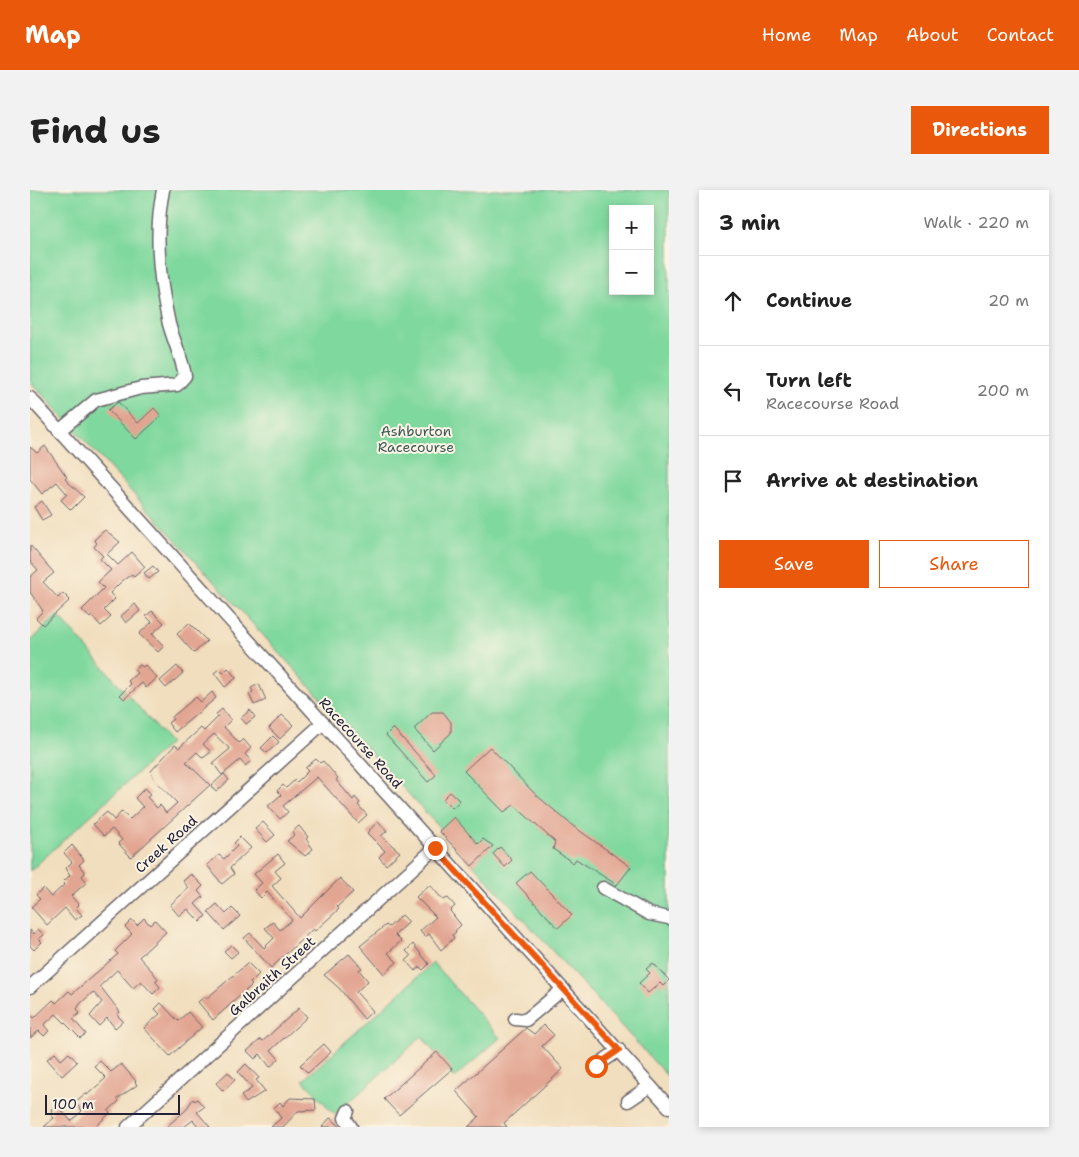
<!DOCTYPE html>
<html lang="en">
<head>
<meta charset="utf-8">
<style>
	body { margin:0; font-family:"Shantell Sans",sans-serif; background:#f2f2f2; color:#222 }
	.controls { position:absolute; right:15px; top:15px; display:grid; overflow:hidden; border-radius:0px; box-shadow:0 2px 8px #0003 }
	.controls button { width:45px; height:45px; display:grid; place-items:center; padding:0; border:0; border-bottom:1px solid #e0e0e0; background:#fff; color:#222; font:25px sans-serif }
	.scale { position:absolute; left:15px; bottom:12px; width:135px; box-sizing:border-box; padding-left:5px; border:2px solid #22223b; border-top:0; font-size:14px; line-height:18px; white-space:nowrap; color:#22223b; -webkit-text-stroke:4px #fcf5e5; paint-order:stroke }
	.stop { position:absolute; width:15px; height:15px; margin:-11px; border:4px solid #ea580c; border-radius:50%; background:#fff }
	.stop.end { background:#ea580c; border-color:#fff; box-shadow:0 1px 5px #0008 }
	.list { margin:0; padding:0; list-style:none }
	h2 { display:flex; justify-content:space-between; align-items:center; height:65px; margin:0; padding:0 20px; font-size:21px }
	h2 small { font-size:16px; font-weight:400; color:#767676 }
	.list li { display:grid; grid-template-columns:32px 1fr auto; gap:15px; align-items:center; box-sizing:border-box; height:90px; padding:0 20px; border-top:1px solid #e0e0e0 }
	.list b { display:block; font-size:19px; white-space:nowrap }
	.list p { margin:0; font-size:16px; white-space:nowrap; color:#767676 }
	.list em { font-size:16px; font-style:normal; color:#767676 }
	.actions { display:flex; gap:10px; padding:15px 20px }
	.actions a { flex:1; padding:11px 0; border:1px solid #ea580c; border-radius:0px; text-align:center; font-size:18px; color:#ea580c }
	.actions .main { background:#ea580c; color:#fff }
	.icon { flex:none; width:28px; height:28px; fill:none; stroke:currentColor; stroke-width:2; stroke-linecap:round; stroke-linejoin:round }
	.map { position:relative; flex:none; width:639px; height:937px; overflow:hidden; border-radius:0px }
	header { display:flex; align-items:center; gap:30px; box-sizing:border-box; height:70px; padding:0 25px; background:#ea580c; color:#fff }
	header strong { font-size:24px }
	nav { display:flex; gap:28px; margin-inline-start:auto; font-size:18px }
	.intro { display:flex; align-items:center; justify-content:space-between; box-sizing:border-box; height:120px; padding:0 30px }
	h1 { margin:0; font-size:35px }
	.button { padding:12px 22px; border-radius:0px; background:#ea580c; color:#fff; font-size:18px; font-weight:700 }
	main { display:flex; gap:30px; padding:0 30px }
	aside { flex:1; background:#fff; border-radius:0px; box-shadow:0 2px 8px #0003 }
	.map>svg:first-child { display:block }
</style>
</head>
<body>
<header>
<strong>Map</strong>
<nav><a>Home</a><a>Map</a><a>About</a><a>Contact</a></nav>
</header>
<div class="intro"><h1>Find us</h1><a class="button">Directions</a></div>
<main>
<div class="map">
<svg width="639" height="937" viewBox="0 0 639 937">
	<rect width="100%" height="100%" fill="#fcf5e5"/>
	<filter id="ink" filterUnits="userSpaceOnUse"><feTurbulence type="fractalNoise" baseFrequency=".02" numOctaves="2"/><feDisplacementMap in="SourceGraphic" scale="10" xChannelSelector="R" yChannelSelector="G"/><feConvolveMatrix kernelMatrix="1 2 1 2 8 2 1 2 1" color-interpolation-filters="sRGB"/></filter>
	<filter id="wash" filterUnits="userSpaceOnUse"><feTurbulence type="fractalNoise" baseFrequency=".0096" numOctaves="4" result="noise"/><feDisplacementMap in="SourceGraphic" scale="20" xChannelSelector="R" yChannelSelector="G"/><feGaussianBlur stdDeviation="1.12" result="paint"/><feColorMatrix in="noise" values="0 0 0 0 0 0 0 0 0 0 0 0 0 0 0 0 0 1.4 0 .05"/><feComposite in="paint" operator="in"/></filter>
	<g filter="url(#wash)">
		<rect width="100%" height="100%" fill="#f1debe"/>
		<g fill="#7fd89e" stroke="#507d6c" fill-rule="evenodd">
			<path d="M 0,0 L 639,0 L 639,888 L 0,191 ZM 583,19 L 620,19 L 620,101 L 583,101 Z"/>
			<polygon points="28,425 140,553 0,681 0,452"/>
			<polygon points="403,773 470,848 424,888 392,846 305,925 273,890"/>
		</g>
		<g id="blocks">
			<g fill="#e2a592">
				<polygon points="88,212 108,233 124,218 131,226 106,249 78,220"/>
				<polygon points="15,256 37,287 35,289 54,307 41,320 31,310 37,304 27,292 12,304 0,289 0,257 7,263"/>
				<polygon points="12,311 21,325 12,330 4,317"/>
				<polygon points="75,340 90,352 77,364 88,375 102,362 115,377 104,387 102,384 92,391 80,403 85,409 74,420 81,427 71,436 62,426 60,428 52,420 74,398 68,392 81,380 70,369 73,366 64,357 67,353 64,350"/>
				<polygon points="0,355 24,383 13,392 28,408 33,403 40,410 13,435 6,428 13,421 0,402 0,387 8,380 0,371"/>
				<polygon points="123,376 128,382 119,389 114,383"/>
				<polygon points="105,414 110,421 96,433 91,426"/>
				<polygon points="122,421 134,433 122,444 134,456 128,462 109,444 122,432 116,426"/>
				<polygon points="159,433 177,451 164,463 147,444"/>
				<polygon points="110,475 113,477 115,475 127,488 116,498 112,493 94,509 90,505 101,494 98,491 107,483 104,480"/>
				<polygon points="147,476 153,483 136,498 130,491"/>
				<polygon points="198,478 206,488 195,497 184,483 189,479 193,483"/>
				<polygon points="229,494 236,510 224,515 219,504 223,502 221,498"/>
				<polygon points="182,502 186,508 145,542 138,533 143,529 142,527 166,507 171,512"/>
				<polygon points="192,519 201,530 194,537 209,553 213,549 221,558 215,564 221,571 215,576 210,570 192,585 183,573 200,559 184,544 173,554 181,562 173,568 167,562 156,572 180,595 101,667 88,653 92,650 82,639 74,646 63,634 77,622 84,630 92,621 100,629 113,617 105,608 115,598 121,604 117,607 127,618 130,615 136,623 147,613 124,589 121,581 145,555 149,558 171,538 174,541 188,527 186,524"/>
				<polygon points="220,520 225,527 216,534 211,528"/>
				<polygon points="402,522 413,522 421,532 421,543 403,560 384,539"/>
				<polygon points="252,525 263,535 250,549 239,538"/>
				<polygon points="363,538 406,585 398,592 356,545"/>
				<polygon points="243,546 249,552 237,563 231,558"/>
				<polygon points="460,557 505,604 543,636 601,677 587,695 546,669 543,673 523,659 525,652 484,615 474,622 434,581"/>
				<polygon points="286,569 290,573 293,571 308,588 306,590 323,610 325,607 330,613 328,615 337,625 328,633 287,587 253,616 258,622 250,629 238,616 251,605 247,601 253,595 256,598 265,590 267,592 278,581 275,578"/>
				<polygon points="194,584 199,590 186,602 181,596"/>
				<polygon points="420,602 430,611 422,618 413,609"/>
				<polygon points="424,627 448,654 453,649 463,656 442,676 409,641"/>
				<polygon points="348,631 357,641 351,646 370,662 356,675 349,667 355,661 337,643"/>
				<polygon points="233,632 245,645 237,652 225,639"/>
				<polygon points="269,636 278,647 276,649 283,659 275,666 257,651 264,645 262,642"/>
				<polygon points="210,647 221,658 200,678 204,684 192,694 177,675 189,665 194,669 207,656 204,653"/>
				<polygon points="42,655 54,670 49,675 55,683 52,686 57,692 41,706 49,715 46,718 52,725 45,730 35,718 17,735 1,717 10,709 6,705 13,698 21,707 35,694 33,692 40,685 36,678 42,672 34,663"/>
				<polygon points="470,657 482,670 475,677 463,664"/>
				<polygon points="248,664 255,673 245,681 251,688 242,696 270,728 310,688 323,702 307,717 309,719 285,741 283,739 241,778 214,748 220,743 234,758 244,748 235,738 243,732 250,740 262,730 237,702 231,708 224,700 232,693 224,684"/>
				<polygon points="500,681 542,725 528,738 486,693"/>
				<polygon points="161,684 173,696 168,701 173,707 165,714 176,726 170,732 158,719 149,726 140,715 159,698 153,691"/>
				<polygon points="398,696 401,696 413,710 418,708 425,716 420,721 431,735 425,741 426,742 422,745 424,748 411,760 399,744 395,747 390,741 406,727 386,707"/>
				<polygon points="187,714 196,724 202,718 210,726 194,740 178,722"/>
				<polygon points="372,725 379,732 365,745 371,751 358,763 367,772 354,784 330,756 356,735 359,737"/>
				<polygon points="114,728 120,735 125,730 136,742 109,767 122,781 128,789 125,791 130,797 123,804 111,791 103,798 87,780 70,796 90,822 87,825 93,831 85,838 77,828 69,836 60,826 72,812 63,802 50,814 47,819 50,823 43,829 56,844 50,848 26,824 14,835 19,841 14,846 9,841 0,848 0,824 4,828 23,810 26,813 39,801 42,804 88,764 85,761 102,744 95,737 102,730 107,735"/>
				<polygon points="8,739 14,745 9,749 12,752 4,760 0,756 0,740 4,744"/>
				<polygon points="383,754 399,774 393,780 390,777 385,781 376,771 381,766 376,761"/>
				<polygon points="201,755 208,762 201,768 194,761"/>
				<polygon points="319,764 332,778 329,780 338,791 326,802 343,821 334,829 309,798 294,785"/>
				<polygon points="218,773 229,784 220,793 222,795 183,830 168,812 175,806 177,808"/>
				<polygon points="623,773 639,790 633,796 630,793 618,803 609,793 620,783 616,779"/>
				<polygon points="131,813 148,831 158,822 172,837 140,866 114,838 130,824 125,819"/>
				<polygon points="269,818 277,827 241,860 249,869 240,877 230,864 225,869 217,861 231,849 233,851"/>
				<polygon points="514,835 524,845 512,856 533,879 474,933 477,937 438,937 449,927 426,901 496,838 504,844"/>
				<polygon points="294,854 301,862 278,883 270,875"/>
				<polygon points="407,862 422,879 369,925 354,909"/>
				<polygon points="25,863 31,870 39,863 47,872 32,886 17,869"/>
				<polygon points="70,871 81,882 91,874 106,891 105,892 107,895 87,909 89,911 78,921 80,923 65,937 14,937 24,928 20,924 23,922 21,919 26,914 41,931 52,921 45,912 56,903 57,905 76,888 64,876"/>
				<polygon points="216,874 229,888 226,890 235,901 216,913 211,906 222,898 208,882"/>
				<polygon points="198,882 205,890 193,901 186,893"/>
				<polygon points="260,908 285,909 286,920 268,921 253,937 241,937 251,928 244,918 250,912 253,916"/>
				<polygon points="163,909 165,911 167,909 174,917 167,922 180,937 169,937 163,930 154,937 136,937 155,921"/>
				<polygon points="300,928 311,937 292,937"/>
			</g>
		</g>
	</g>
	<g filter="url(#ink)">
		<use href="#blocks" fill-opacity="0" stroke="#6a6469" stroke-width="1"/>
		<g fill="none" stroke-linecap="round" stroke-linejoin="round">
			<g stroke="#6a6469" stroke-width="15">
				<g id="minor">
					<polyline points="0,208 639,917"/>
					<path d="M 29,241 L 66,210 L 111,198 L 147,195 L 155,186 C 152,168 144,152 139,134 C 129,90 124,45 133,0"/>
					<polyline points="573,698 619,724 639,728"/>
					<polyline points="0,797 293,533"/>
					<polyline points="485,829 496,830 533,799"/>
					<polyline points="566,876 589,860"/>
					<polyline points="598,911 620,896"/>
					<polyline points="318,921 315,928 321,937"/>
					<polyline points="98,937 405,658"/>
				</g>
			</g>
			<use href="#minor" stroke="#fff" stroke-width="12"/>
		</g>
	</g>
	<g fill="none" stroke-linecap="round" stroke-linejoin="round" filter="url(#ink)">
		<polyline stroke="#ea580c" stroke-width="6" points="405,658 589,860 566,876"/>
	</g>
	<g text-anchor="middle" stroke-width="4" stroke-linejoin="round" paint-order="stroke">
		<g font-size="14" fill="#3e5959" stroke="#fcf5e5">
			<text x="386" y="246">Ashburton<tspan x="386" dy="16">Racecourse</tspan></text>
		</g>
		<g font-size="14" fill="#22223b" stroke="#fcf5e5">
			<text transform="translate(331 553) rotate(48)" y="5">Racecourse Road</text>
			<text transform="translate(136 654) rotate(-42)" y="5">Creek Road</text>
			<text transform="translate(242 786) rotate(-42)" y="5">Galbraith Street</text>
		</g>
	</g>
</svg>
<div class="controls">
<button>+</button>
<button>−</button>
</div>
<div class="scale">100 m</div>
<div class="stop" style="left:566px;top:876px"></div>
<div class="stop end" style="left:405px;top:658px"></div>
</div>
<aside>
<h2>3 min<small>Walk · 220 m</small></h2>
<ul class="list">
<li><svg class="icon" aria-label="ahead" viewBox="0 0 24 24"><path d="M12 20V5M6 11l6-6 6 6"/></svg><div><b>Continue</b></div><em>20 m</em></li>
<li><svg class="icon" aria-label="left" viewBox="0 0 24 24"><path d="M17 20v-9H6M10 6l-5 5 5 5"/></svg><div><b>Turn left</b><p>Racecourse Road</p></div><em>200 m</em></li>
<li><svg class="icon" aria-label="arrive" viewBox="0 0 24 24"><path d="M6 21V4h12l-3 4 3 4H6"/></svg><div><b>Arrive at destination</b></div></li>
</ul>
<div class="actions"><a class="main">Save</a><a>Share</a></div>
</aside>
</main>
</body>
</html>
